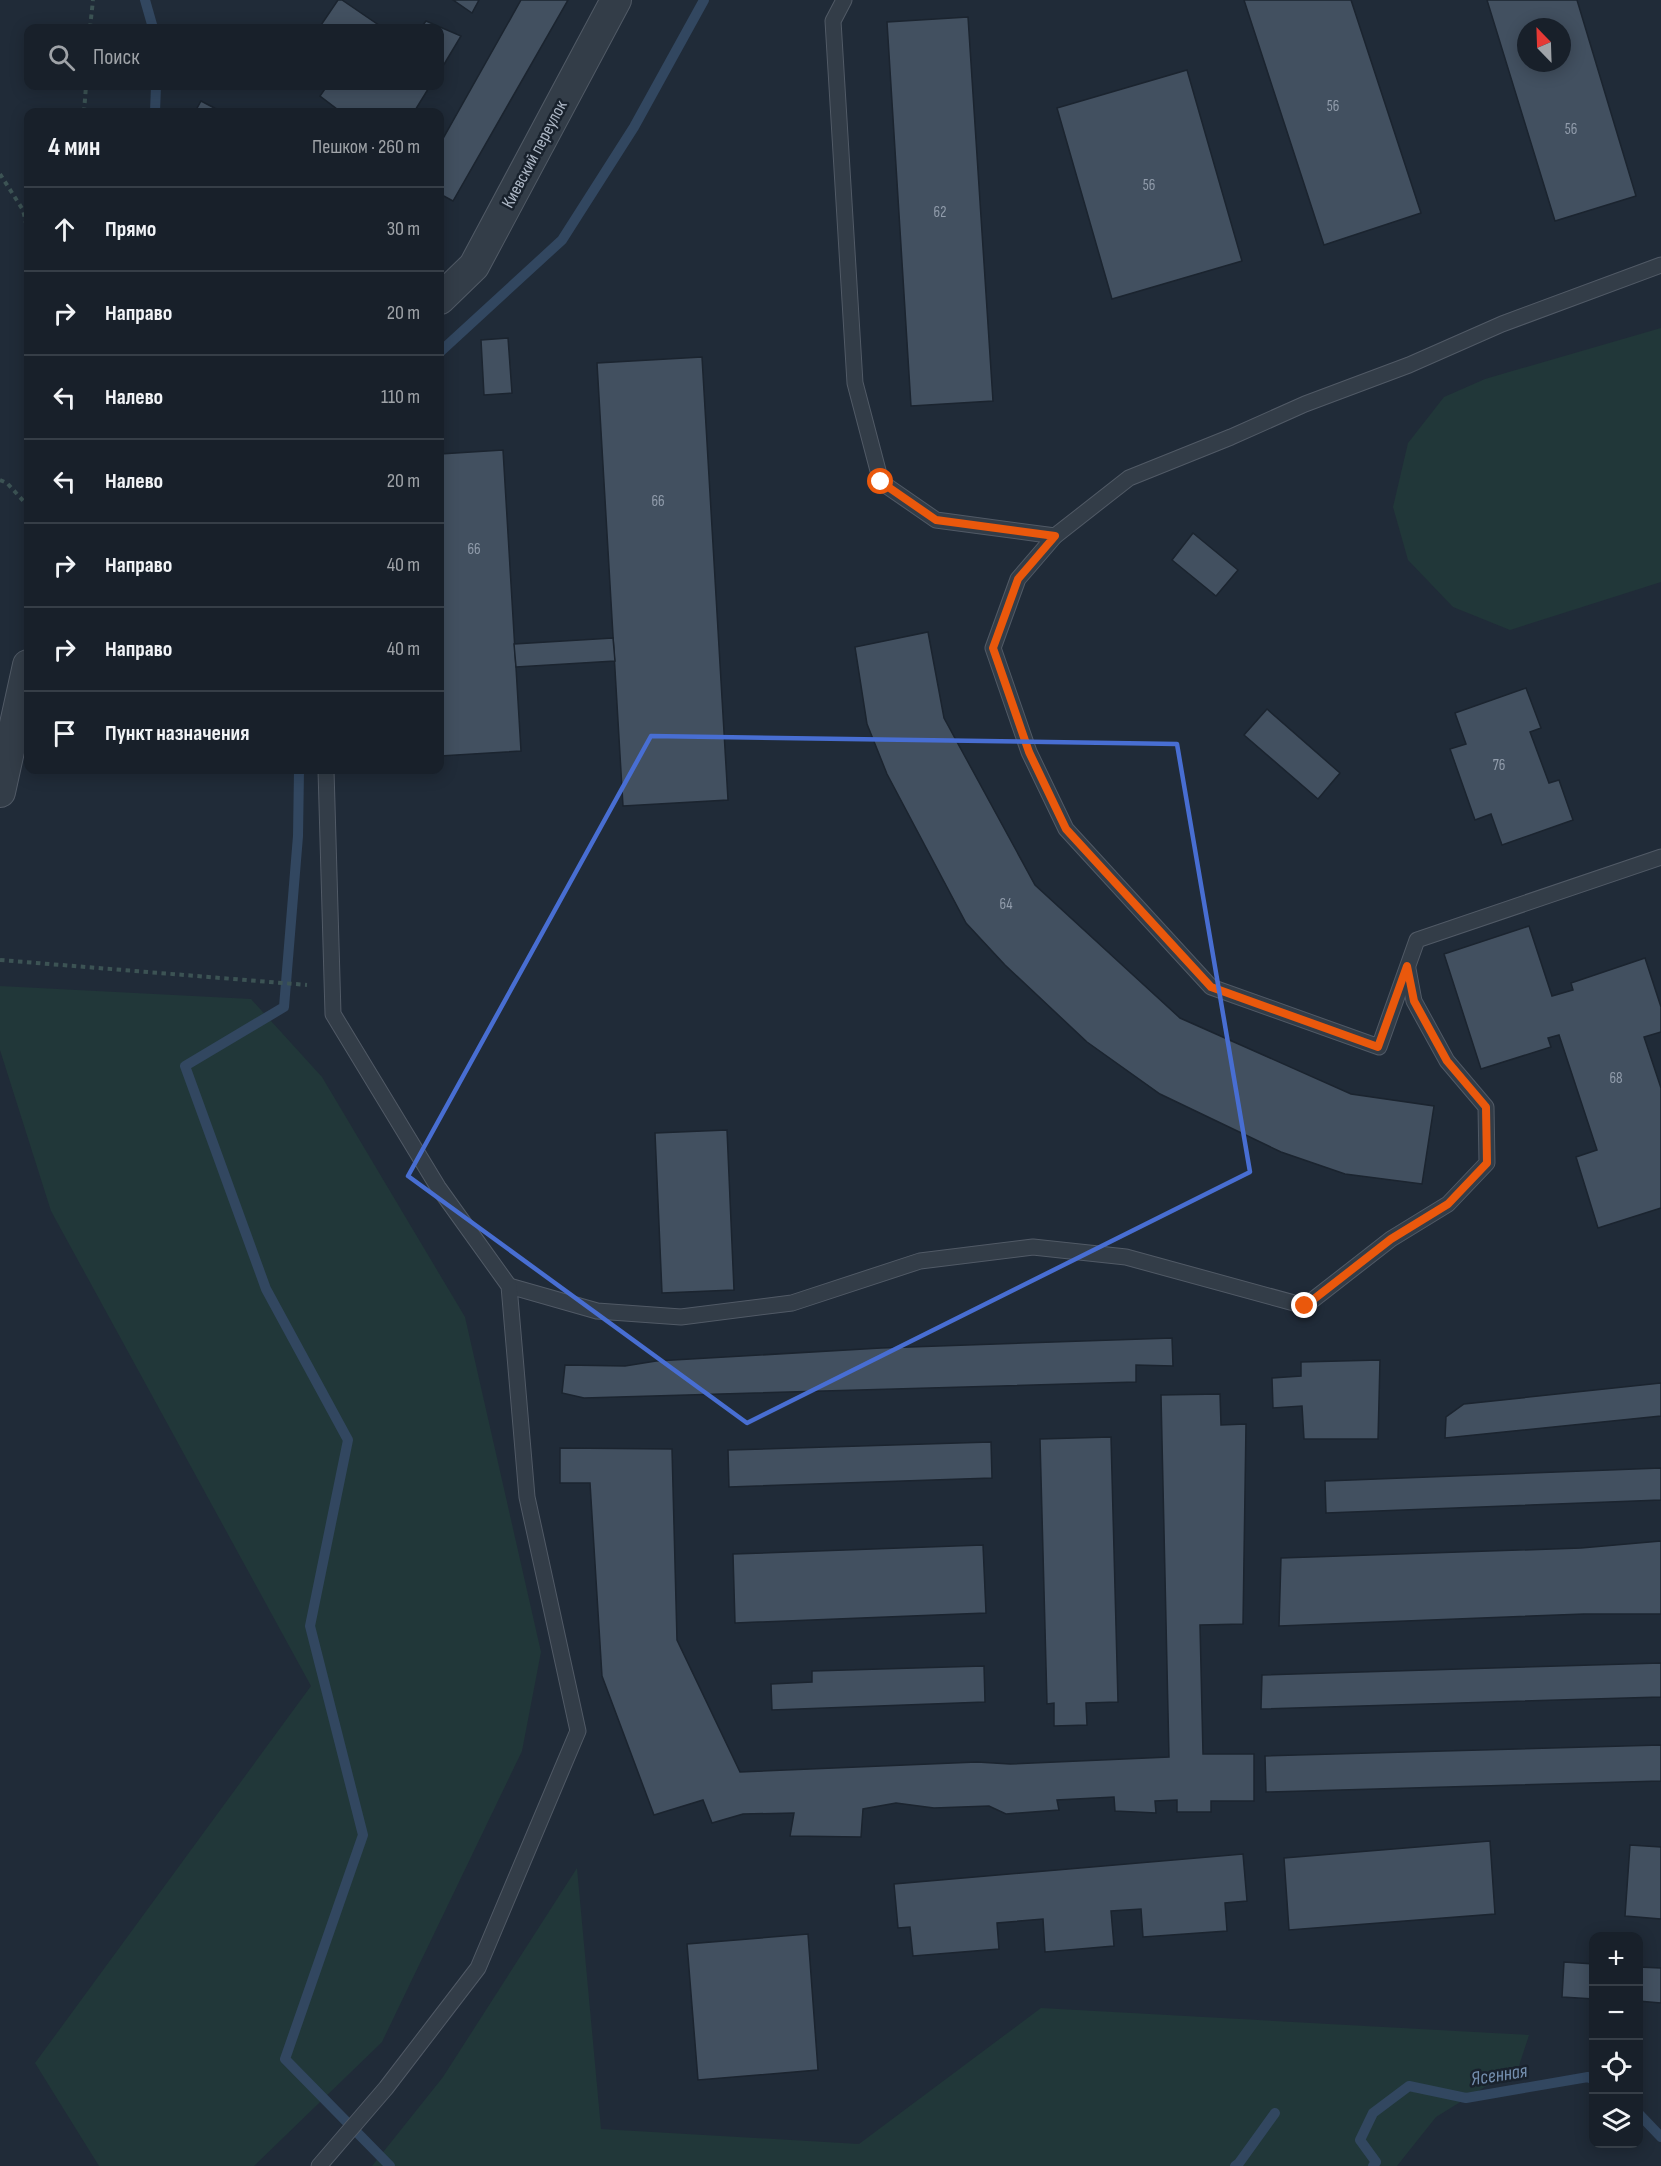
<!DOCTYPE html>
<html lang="ru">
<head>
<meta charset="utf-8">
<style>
	body { margin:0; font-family:"Sofia Sans Condensed",sans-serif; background:#212832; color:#f1f3f6 }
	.controls { position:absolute; right:18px; bottom:18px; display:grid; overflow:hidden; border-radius:12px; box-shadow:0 3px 15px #0003 }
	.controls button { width:54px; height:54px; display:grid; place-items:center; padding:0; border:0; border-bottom:2px solid #363e47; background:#18202a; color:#f1f3f6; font:30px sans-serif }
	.compass { position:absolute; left:1517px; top:18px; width:54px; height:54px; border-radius:50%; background:#18202a; box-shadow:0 3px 15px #0003; rotate:337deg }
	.stop { position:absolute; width:18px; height:18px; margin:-14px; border:4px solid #ea580c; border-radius:50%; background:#fff }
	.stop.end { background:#ea580c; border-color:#fff; box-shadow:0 2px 6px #0008 }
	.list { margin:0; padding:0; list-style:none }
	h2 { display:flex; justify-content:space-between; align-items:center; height:78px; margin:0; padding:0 24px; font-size:26px }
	h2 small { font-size:20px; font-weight:400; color:#9fa3a8 }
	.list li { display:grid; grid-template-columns:39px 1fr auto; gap:18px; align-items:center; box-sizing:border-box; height:84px; padding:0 24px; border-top:2px solid #363e47 }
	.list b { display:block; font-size:22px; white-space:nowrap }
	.list em { font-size:20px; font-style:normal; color:#9fa3a8 }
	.icon { flex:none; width:33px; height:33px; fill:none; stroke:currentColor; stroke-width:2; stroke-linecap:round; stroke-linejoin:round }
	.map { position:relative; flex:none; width:1661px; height:2166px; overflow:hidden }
	.search { position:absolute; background:#18202a; box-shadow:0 3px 15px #0003; left:24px; top:24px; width:420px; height:66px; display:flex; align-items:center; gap:15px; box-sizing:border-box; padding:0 21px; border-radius:12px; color:#9fa3a8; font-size:22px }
	.panel { position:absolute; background:#18202a; box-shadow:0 3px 15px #0003; left:24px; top:108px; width:420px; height:666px; border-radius:12px }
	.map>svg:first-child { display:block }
</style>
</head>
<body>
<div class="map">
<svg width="1661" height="2166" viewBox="0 0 1661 2166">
	<rect width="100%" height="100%" fill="#202b38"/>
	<g fill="#213739">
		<polygon points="1661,328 1661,582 1510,630 1453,607 1408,560 1393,507 1408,443 1444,397 1485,379"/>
		<polygon points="0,986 251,999 322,1077 465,1317 541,1652 522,1751 382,2042 254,2166 99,2166 35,2063 311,1686 51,1211 0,1050"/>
		<polygon points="577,1868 601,2129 859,2144 1041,2008 1529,2035 1519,2066 1436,2117 1397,2166 372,2166 443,2077"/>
	</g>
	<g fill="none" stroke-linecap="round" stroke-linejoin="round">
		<g stroke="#324760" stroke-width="10">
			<polyline points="145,0 153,28"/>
			<polyline points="155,112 156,86"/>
			<polyline points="440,352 562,240 634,127 704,0"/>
			<polyline points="299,770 298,836 284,1007 185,1066 266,1289 348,1440 310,1626 363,1835 285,2059 390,2166"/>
			<polyline points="1638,2113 1661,2137"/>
			<polyline points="1235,2166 1239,2163 1275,2113"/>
			<polyline points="1373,2166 1376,2162 1360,2140 1373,2113 1409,2086 1466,2098 1588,2077 1594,2080"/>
		</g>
	</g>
	<g fill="#425060" stroke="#1b242f" stroke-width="1.5" fill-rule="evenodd">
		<polygon points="338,0 342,0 383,28 319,28"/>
		<polygon points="453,0 479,0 472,13"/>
		<polygon points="521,0 568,0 453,201 440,194 440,144"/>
		<polygon points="1244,0 1351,0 1421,213 1324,245"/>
		<path d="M 1487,0 L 1577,0 L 1636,196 L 1555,221 ZM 1526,27 L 1562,27 L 1562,63 L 1526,63 Z"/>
		<polygon points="968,17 993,401 911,406 887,22"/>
		<polygon points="426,21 461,36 440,71 440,28 421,28"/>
		<polygon points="1187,70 1242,261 1112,299 1057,108"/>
		<polygon points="327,86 430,86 414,112 341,112 320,96"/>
		<polygon points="201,101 222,112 195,112"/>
		<polygon points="508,338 512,393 484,395 481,340"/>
		<polygon points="702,357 728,800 623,806 597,363"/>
		<polygon points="503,450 521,751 440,756 440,454"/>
		<polygon points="1193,533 1238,570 1216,596 1172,560"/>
		<polygon points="928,632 944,718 1035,885 1180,1018 1351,1094 1434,1106 1422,1184 1345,1174 1281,1152 1160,1094 1087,1042 1005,965 966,923 887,774 867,724 855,647"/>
		<polygon points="613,638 615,661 516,667 514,644"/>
		<polygon points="1526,688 1541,728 1530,732 1549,783 1559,780 1573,820 1502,845 1491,814 1475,820 1450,749 1466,744 1455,713"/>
		<polygon points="1267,709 1340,773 1318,799 1244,735"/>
		<polygon points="1529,926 1552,996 1573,990 1571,983 1645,958 1661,1007 1661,1032 1644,1037 1661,1088 1661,1208 1598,1228 1576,1157 1597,1150 1559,1035 1548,1038 1551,1047 1481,1069 1444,954"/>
		<polygon points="727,1130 734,1290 662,1293 655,1133"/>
		<polygon points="1172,1338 1173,1366 1136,1365 1136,1382 584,1398 562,1393 565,1365 625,1366 656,1361 881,1348"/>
		<polygon points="1380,1360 1378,1439 1304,1439 1302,1406 1273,1408 1272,1378 1301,1376 1301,1362"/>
		<polygon points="1661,1383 1661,1416 1445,1438 1446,1417 1464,1404"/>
		<polygon points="1220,1394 1221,1425 1246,1424 1243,1624 1200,1625 1203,1754 1254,1754 1254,1801 1211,1801 1211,1812 1177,1812 1177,1800 1155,1801 1156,1813 1115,1811 1114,1797 1057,1800 1059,1810 1006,1814 989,1806 934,1808 896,1803 863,1809 861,1837 790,1836 794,1813 743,1814 712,1823 703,1800 654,1815 602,1676 590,1483 560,1483 560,1448 672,1449 677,1640 740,1772 977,1762 1010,1764 1169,1757 1161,1395"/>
		<polygon points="1111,1437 1118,1702 1086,1703 1087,1725 1054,1726 1054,1703 1047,1704 1040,1439"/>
		<polygon points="991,1442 992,1478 729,1487 728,1450"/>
		<polygon points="1661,1468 1661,1500 1326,1513 1325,1481"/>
		<polygon points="1661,1541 1661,1614 1584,1614 1279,1626 1281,1558 1581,1548"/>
		<polygon points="983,1545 986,1613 735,1623 733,1554"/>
		<polygon points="1661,1663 1661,1697 1261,1709 1262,1675"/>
		<polygon points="984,1666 985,1702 772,1710 771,1684 812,1682 812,1671"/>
		<polygon points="1661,1745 1661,1781 1266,1792 1265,1756"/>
		<polygon points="1490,1841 1495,1914 1289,1930 1284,1858"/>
		<polygon points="1630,1845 1661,1847 1661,1919 1625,1916"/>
		<polygon points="1243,1854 1247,1901 1225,1903 1227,1931 1143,1937 1141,1909 1111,1911 1114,1946 1045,1952 1043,1919 997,1923 999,1949 913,1956 910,1927 898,1928 894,1884"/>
		<polygon points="808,1934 818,2070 698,2080 687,1944"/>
		<polygon points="1564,1962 1594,1964 1594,1999 1562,1997"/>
		<polygon points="1638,1967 1661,1968 1661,2003 1638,2001"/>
	</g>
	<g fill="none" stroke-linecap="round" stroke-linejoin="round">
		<g stroke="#515a66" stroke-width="17">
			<g id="lane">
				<polyline points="844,0 833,21 855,383 881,482 936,520 1055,536"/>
				<polyline points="1661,265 1502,324 1409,365 1305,404 1231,437 1129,478 1055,536 1018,579 993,648 1029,752 1066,829 1211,987 1379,1047 1417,940 1661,857"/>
				<polyline points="509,1286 597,1311 681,1317 792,1303 920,1261 1033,1247 1126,1257 1305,1306 1391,1239 1448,1204 1487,1163 1486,1107 1447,1061 1414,1001 1408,969"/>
				<polyline points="319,2166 386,2088 478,1968 578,1731 527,1497 509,1286 438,1187 333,1014 326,770"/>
			</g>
		</g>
		<g stroke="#515a66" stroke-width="32">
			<g id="street">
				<polyline points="440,299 474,266 616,0"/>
				<polyline points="0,792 28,665"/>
			</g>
		</g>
		<g stroke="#3c5354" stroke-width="4" stroke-dasharray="4.5 4.5" stroke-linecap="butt">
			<polyline points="90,28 93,0"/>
			<polyline points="84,112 86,86"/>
			<polyline points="0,174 23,210 28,232"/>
			<polyline points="0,480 7,483 28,506"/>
			<polyline points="0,960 307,985"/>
		</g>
		<use href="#lane" stroke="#333d48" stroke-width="15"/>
		<use href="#street" stroke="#333d48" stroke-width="30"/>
	</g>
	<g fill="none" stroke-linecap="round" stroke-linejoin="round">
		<polyline stroke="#ea580c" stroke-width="8" points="881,482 936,520 1055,536 1018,579 993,648 1029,752 1066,829 1211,987 1378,1047 1407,966 1414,1001 1447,1061 1486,1107 1487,1163 1448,1204 1391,1239 1305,1306"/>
	</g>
	<path fill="none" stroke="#486ed2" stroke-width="4.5" stroke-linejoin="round" d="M 651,736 L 1177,744 L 1250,1172 L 747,1423 L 408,1176 Z"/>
	<g text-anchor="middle" stroke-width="5" stroke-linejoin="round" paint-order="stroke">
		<g font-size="15" fill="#929dac">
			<text x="1333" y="111">56</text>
			<text x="1571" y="134">56</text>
			<text x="1149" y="190">56</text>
			<text x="940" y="217">62</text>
			<text x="658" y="506">66</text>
			<text x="474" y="554">66</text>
			<text x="1499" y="770">76</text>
			<text x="1006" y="909">64</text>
			<text x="1616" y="1083">68</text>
		</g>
		<g font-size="18" fill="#adb7c5" stroke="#19222d">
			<text transform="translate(534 154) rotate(-62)" y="6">Киевский переулок</text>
		</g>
		<g font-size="20" font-style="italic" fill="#748faf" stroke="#19222d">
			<text transform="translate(1499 2074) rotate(-9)" y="7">Ясенная</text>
		</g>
	</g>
</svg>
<div class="controls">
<button>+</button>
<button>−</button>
<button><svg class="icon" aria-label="locate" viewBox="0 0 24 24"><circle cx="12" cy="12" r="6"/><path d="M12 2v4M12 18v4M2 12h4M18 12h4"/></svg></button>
<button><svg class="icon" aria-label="layers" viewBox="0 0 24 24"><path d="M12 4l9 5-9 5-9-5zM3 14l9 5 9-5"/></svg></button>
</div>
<svg class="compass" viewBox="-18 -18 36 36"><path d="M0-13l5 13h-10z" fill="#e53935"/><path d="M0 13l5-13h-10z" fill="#9fa3a8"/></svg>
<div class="stop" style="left:881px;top:482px"></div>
<div class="stop end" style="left:1305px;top:1306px"></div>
<div class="search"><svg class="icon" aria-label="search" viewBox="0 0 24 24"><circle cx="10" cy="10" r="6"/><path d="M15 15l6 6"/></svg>Поиск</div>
<section class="panel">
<h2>4 мин<small>Пешком · 260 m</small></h2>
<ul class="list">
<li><svg class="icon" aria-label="ahead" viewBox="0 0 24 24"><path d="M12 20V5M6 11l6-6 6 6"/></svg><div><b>Прямо</b></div><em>30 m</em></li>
<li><svg class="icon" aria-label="right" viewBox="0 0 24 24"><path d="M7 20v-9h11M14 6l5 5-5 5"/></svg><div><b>Направо</b></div><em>20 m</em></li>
<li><svg class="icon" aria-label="left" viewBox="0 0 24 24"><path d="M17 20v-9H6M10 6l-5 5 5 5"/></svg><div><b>Налево</b></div><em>110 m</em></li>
<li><svg class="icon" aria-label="left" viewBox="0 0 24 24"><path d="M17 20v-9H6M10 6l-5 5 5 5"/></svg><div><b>Налево</b></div><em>20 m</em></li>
<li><svg class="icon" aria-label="right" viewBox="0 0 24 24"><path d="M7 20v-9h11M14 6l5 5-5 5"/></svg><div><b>Направо</b></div><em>40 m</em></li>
<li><svg class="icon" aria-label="right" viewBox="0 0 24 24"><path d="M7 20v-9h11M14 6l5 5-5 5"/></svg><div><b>Направо</b></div><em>40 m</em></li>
<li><svg class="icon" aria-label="arrive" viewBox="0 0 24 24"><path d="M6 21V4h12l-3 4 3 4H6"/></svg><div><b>Пункт назначения</b></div></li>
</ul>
</section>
</div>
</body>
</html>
